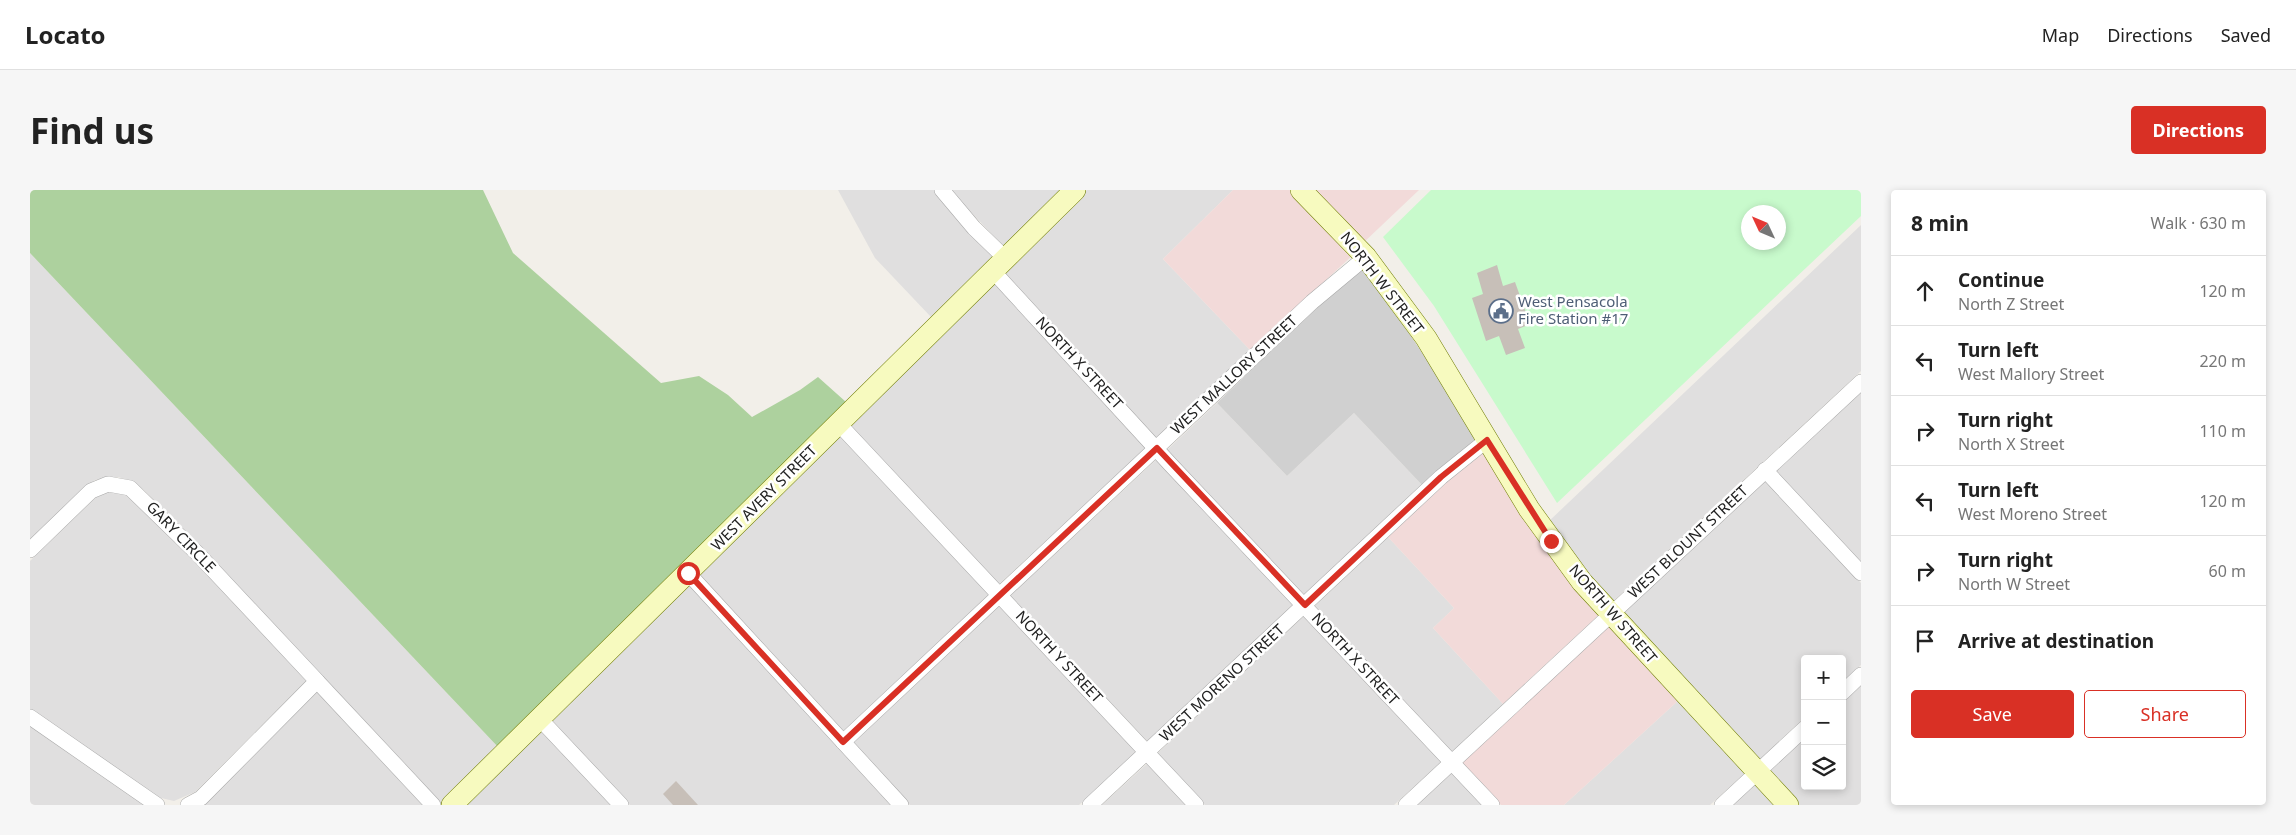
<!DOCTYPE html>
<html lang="en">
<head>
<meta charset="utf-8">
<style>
	body { margin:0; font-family:"Noto Sans",sans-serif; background:#f6f6f6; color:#222 }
	.controls { position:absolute; right:15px; bottom:15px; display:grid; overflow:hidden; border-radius:5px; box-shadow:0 2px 8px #0003 }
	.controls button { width:45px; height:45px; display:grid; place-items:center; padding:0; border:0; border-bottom:1px solid #e0e0e0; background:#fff; color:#222; font:25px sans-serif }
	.compass { position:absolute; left:1711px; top:15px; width:45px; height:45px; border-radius:50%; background:#fff; box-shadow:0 2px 8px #0003; rotate:314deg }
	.stop { position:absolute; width:15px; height:15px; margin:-11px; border:4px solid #d93025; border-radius:50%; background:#fff }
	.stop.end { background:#d93025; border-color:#fff; box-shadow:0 1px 5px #0008 }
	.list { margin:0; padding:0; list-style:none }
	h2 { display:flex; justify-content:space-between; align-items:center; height:65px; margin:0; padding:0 20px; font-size:21px }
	h2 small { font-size:16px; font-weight:400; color:#767676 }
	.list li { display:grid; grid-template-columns:32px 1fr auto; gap:15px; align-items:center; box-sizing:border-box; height:70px; padding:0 20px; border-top:1px solid #e0e0e0 }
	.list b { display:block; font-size:19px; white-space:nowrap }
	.list p { margin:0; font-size:16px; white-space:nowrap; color:#767676 }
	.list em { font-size:16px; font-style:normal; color:#767676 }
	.actions { display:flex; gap:10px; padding:15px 20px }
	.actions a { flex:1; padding:11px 0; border:1px solid #d93025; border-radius:5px; text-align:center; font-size:18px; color:#d93025 }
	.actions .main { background:#d93025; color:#fff }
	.icon { flex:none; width:28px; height:28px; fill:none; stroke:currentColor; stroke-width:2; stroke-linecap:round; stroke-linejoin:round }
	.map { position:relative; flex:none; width:1831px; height:615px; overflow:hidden; border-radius:5px }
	header { display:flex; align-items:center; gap:30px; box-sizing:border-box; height:70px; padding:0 25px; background:#fff; border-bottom:1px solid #e0e0e0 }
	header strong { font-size:24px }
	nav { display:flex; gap:28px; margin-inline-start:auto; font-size:18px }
	.intro { display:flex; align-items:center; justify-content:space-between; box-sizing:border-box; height:120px; padding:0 30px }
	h1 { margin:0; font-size:35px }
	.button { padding:12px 22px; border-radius:5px; background:#d93025; color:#fff; font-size:18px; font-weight:700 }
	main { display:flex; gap:30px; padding:0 30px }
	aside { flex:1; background:#fff; border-radius:5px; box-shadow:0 2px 8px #0003 }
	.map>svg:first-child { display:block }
</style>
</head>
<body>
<header>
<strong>Locato</strong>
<nav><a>Map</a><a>Directions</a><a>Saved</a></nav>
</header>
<div class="intro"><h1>Find us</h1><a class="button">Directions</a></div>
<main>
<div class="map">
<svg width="1831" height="615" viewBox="0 0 1831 615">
	<rect width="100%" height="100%" fill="#f2efe9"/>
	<g fill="#e0dfdf">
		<polygon points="808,0 905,0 917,18 965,68 579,450 901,127 845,68"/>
		<polygon points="920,0 1034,0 975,58"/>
		<polygon points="1057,0 1203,0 1133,69 1220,160 1126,248 973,82"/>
		<polygon points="1831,35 1831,181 1580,414 1517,333"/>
		<polygon points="0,63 469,558 412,615 173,360 114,300 101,291 88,287 65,290 56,296 0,349"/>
		<polygon points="964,91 1117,257 969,394 819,234"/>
		<polygon points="1831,202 1831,373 1745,281"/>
		<polygon points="1187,213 1257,286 1324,223 1392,295 1274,405 1137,260"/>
		<polygon points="809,244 960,404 813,542 668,384"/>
		<polygon points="1127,269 1265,414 1118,552 980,406"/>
		<polygon points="1735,290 1831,393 1831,475 1812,492 1812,469 1775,469 1775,527 1727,572 1591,425"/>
		<polygon points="80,301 98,304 163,369 277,490 165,602 144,611 127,607 0,519 0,371 66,307"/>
		<polygon points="1358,347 1424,418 1403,438 1473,514 1422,562 1285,416"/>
		<polygon points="658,394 862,615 600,615 559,573 520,530"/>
		<polygon points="970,415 1108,561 1049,615 880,615 823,553"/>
		<polygon points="1275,425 1412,571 1364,615 1175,615 1128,563"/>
		<polygon points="1831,496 1831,615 1768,615 1737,583 1775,548 1775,596 1812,596 1812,513"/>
		<polygon points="287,502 394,615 173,615 175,614"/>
		<polygon points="1650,509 1717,581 1680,615 1534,615"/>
		<polygon points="0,535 114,615 0,615"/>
		<polygon points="510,539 581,615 433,615"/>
		<polygon points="1119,572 1157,615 1072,615"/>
		<polygon points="1422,582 1453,615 1387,615"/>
		<polygon points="1727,592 1749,615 1703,615"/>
	</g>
	<g fill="#f2dad9">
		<polygon points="1203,0 1261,0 1324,64 1220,160 1133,69"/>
		<polygon points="1278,0 1389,0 1331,55"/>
		<polygon points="1456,261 1571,423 1473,514 1403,438 1424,418 1358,347 1416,293"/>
		<polygon points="1581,434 1650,509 1534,615 1471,615 1432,573"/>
	</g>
	<polygon fill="#d0d0d0" points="1335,77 1448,247 1392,295 1324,223 1257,286 1187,213 1287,117"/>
	<polygon fill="#add19e" points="0,0 453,0 483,63 631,193 669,186 698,205 722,227 770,200 788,187 816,212 469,558 0,63"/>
	<path fill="#c8facc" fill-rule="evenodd" d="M 1401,0 L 1831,0 L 1831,26 L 1527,313 L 1404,116 L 1353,47 ZM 1718,22 L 1748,22 L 1748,52 L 1718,52 Z"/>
	<g fill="#c7bfb8">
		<polygon points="1467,75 1473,96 1485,92 1500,134 1488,139 1495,158 1476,165 1469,146 1456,151 1442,108 1453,104 1447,83"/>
		<polygon points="646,591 668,615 643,615 633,604"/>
	</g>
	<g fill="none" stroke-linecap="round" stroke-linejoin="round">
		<g stroke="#a9a9a9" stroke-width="16">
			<g id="street">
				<polyline points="912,0 944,38 975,68"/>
				<polyline points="963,81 1140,274 1462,615"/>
				<polyline points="808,233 1166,615"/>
				<polyline points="1735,280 1831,383"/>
				<polyline points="0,360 61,301 78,294 100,298 168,364 287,491 171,608 158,615"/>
				<polyline points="658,383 871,615"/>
				<polyline points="287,491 403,615"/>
				<polyline points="1812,503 1831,485"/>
				<polyline points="0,527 127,615"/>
				<polyline points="510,529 591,615"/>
				<polyline points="813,552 1282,112 1336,67"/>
				<polyline points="1060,615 1411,287 1457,250"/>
				<polyline points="1376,615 1831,192"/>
				<polyline points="1692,615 1775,538"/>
			</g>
		</g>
		<g stroke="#707d05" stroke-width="22">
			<g id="secondary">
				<polyline points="1271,0 1336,67 1396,148 1499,319 1552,392 1758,615"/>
				<polyline points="422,615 1045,0"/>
			</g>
		</g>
		<use href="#street" stroke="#fff" stroke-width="15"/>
		<use href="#secondary" stroke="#f7fabf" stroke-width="21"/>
	</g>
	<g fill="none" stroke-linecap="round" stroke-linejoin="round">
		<polyline stroke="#d93025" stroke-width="6" points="658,383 813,552 1127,258 1275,415 1411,287 1457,250 1521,351"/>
	</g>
	<defs>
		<g id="civic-ring" transform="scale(1.25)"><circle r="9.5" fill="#fff" stroke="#5c6f8a" stroke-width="1.5"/><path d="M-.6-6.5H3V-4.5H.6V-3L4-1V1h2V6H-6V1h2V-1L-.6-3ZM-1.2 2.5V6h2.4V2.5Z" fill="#5c6f8a"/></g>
	</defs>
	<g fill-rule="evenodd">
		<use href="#civic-ring" x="1471" y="121"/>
	</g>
	<g text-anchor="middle" stroke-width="5" stroke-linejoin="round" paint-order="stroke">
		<g font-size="15" fill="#222" stroke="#fff">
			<text transform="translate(1352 93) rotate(52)" y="5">NORTH W STREET</text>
			<text transform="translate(1049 173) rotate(47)" y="5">NORTH X STREET</text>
			<text transform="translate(1204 185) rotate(-43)" y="5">WEST MALLORY STREET</text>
			<text transform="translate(734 308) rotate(-45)" y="5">WEST AVERY STREET</text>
			<text transform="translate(151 347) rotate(46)" y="5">GARY CIRCLE</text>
			<text transform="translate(1658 352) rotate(-43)" y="5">WEST BLOUNT STREET</text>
			<text transform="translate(1583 424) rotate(49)" y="5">NORTH W STREET</text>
			<text transform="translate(1029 467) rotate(47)" y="5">NORTH Y STREET</text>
			<text transform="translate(1325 469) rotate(47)" y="5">NORTH X STREET</text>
			<text transform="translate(1192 493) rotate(-43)" y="5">WEST MORENO STREET</text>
		</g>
		<g font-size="15" fill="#4e5e75" stroke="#fff" text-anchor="start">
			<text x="1488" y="117">West Pensacola<tspan x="1488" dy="17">Fire Station #17</tspan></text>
		</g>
	</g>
</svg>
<div class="controls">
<button>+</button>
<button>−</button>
<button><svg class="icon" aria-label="layers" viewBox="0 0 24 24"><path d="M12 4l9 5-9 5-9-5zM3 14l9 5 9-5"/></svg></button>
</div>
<svg class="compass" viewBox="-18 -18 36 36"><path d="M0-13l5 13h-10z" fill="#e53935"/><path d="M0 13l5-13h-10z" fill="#767676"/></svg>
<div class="stop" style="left:658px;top:383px"></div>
<div class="stop end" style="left:1521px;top:351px"></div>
</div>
<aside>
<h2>8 min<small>Walk · 630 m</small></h2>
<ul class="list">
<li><svg class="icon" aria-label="ahead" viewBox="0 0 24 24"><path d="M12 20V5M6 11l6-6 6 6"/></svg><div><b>Continue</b><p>North Z Street</p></div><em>120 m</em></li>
<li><svg class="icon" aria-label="left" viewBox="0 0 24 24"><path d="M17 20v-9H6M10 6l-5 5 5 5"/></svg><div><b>Turn left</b><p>West Mallory Street</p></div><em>220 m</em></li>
<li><svg class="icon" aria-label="right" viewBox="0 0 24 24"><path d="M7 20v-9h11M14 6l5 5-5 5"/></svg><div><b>Turn right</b><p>North X Street</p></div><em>110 m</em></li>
<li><svg class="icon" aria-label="left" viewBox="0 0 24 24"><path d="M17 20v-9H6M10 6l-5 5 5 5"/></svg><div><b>Turn left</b><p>West Moreno Street</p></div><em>120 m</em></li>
<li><svg class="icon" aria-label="right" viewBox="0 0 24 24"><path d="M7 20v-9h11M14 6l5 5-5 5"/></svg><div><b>Turn right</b><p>North W Street</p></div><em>60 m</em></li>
<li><svg class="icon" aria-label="arrive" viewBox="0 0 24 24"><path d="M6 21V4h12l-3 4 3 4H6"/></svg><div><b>Arrive at destination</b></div></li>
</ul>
<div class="actions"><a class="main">Save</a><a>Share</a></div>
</aside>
</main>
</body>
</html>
